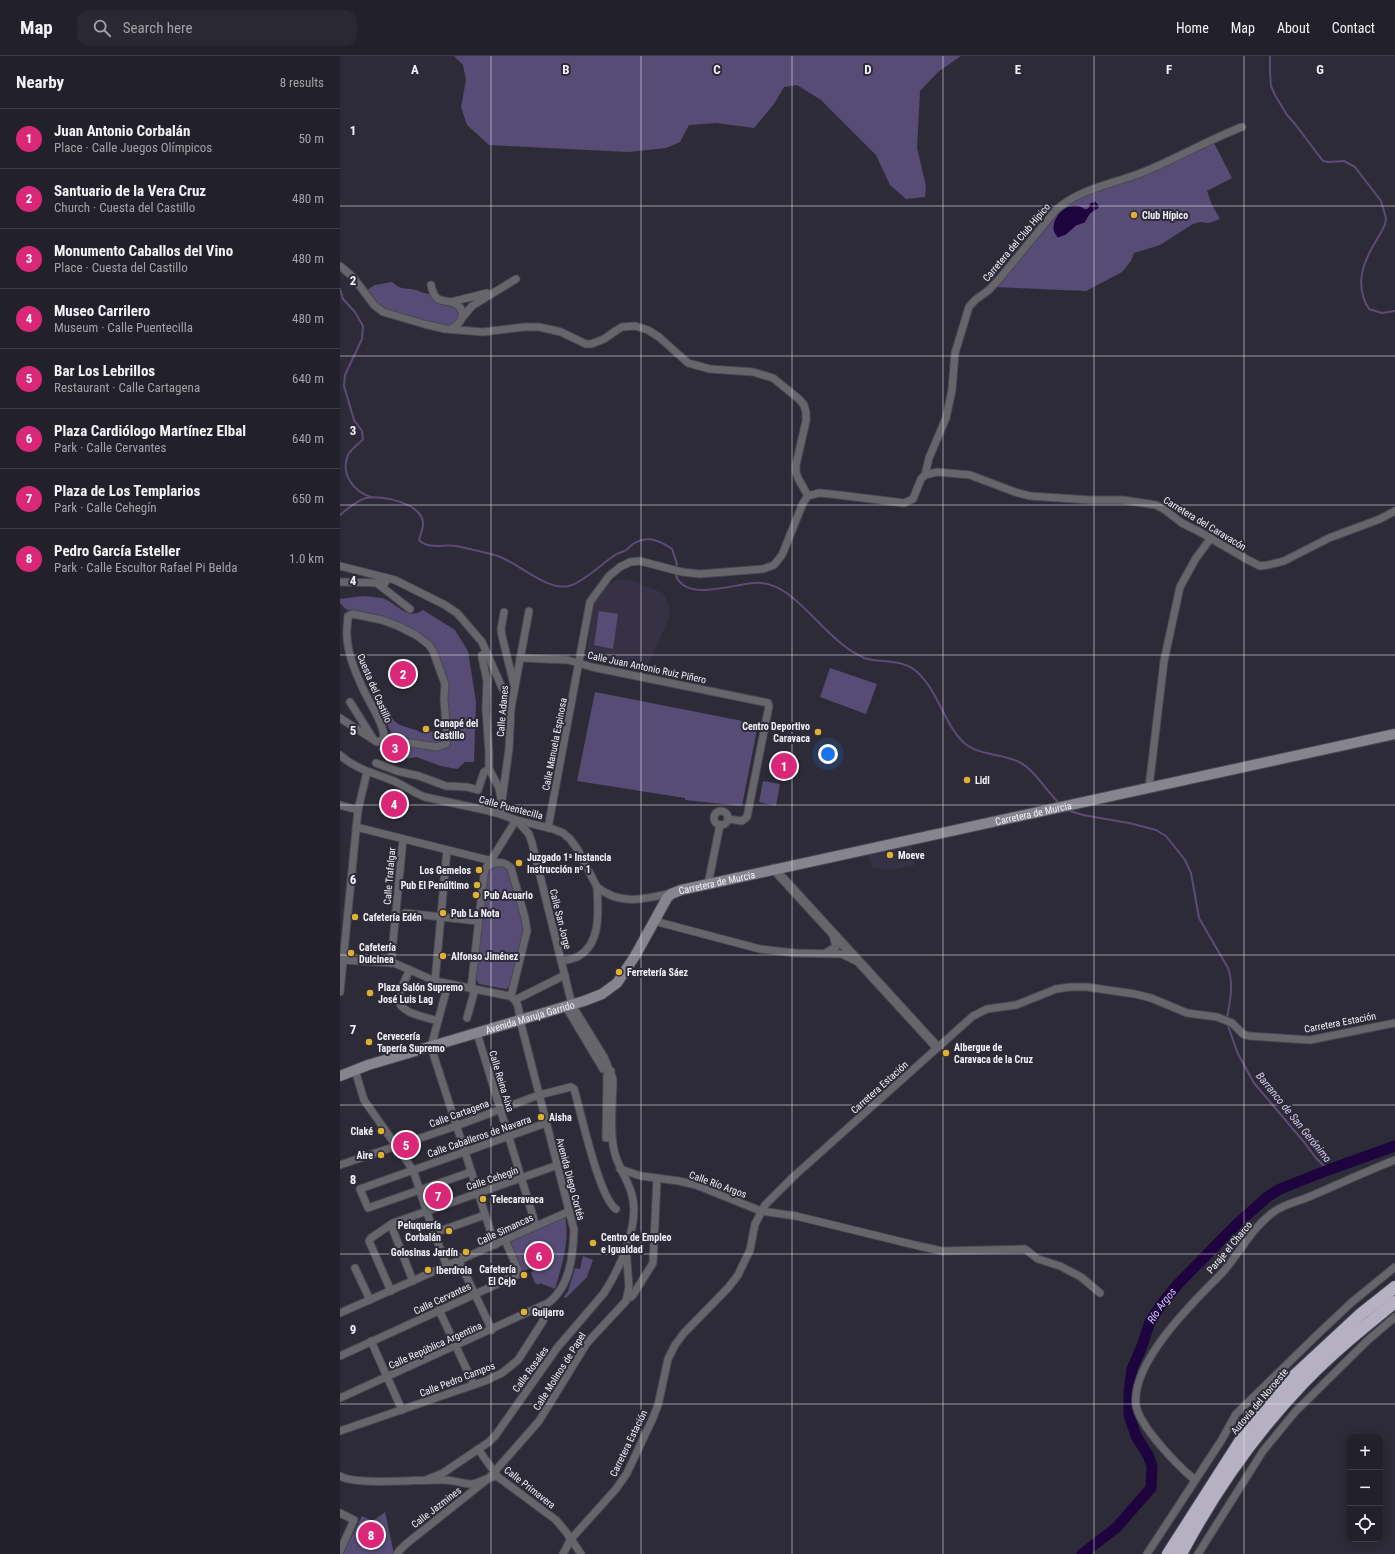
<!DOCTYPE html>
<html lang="en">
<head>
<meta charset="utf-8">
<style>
	body { margin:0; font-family:"Roboto Condensed",sans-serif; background:#2a2832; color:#f1f3f6 }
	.controls { position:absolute; right:12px; bottom:12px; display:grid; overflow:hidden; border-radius:8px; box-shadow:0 2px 10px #0003 }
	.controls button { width:36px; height:36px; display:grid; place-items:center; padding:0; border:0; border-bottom:1px solid #3f3e47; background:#22202a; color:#f1f3f6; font:20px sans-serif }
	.you { position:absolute; left:488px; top:698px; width:14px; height:14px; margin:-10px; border:3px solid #fff; border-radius:50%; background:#1a73e8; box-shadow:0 0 0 6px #1a73e833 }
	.badge { display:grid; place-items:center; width:26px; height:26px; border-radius:50%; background:#db2777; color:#fff; font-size:13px; font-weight:700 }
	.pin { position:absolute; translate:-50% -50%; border:2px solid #fff; box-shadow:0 1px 4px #0006 }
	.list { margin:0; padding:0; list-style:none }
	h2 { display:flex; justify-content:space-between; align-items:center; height:52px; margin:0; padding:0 16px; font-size:17px }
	h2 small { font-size:13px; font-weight:400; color:#a2a3a8 }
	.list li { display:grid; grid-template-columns:26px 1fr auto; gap:12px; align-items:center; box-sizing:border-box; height:60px; padding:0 16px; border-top:1px solid #3f3e47 }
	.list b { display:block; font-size:15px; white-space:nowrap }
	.list p { margin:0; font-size:13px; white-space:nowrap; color:#a2a3a8 }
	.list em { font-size:13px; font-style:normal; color:#a2a3a8 }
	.icon { flex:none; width:22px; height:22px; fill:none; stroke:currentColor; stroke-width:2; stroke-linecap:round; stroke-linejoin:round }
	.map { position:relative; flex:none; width:1055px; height:1498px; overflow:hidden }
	header { display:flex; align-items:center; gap:24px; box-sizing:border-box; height:56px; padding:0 20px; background:#22202a; border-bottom:1px solid #3f3e47 }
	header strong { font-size:19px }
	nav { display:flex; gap:22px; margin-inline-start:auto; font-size:14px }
	.search { width:280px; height:36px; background:#2a2832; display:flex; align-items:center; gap:10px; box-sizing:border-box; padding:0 14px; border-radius:12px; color:#a2a3a8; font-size:15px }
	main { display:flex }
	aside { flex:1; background:#22202a }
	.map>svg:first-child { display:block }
</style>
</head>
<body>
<header>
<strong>Map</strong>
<div class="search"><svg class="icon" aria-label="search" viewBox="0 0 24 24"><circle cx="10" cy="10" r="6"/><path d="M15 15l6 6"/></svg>Search here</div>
<nav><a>Home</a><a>Map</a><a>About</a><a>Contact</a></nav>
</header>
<main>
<aside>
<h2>Nearby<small>8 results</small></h2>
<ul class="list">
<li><span class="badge">1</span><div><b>Juan Antonio Corbalán</b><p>Place · Calle Juegos Olímpicos</p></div><em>50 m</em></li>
<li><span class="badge">2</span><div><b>Santuario de la Vera Cruz</b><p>Church · Cuesta del Castillo</p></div><em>480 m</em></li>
<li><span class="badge">3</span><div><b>Monumento Caballos del Vino</b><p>Place · Cuesta del Castillo</p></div><em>480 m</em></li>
<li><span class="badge">4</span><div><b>Museo Carrilero</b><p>Museum · Calle Puentecilla</p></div><em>480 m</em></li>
<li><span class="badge">5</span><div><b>Bar Los Lebrillos</b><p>Restaurant · Calle Cartagena</p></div><em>640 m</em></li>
<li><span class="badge">6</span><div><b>Plaza Cardiólogo Martínez Elbal</b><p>Park · Calle Cervantes</p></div><em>640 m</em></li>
<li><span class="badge">7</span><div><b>Plaza de Los Templarios</b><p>Park · Calle Cehegín</p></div><em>650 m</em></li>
<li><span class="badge">8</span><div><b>Pedro García Esteller</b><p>Park · Calle Escultor Rafael Pi Belda</p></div><em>1.0 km</em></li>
</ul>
</aside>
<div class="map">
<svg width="1055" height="1498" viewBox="0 0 1055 1498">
	<rect width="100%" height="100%" fill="#2e2b38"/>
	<g fill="#363144">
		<polygon points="280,523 290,524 323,537 329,549 329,562 305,615 246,604 254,544 257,539 275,525"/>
		<polygon points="571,787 575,809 553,814 533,812 531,805 525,798"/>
	</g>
	<g fill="#574c75">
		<polygon points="114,0 621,0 598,16 580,35 577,92 586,130 585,141 566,143 550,129 536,99 481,44 457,29 444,31 434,48 414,72 376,67 349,69 340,86 326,92 288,96 149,89 127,69 121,51 126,24 123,9"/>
		<polygon points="872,83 892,122 867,135 872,149 880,163 869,167 860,166 853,168 820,189 794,197 791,205 782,216 746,235 655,231 723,147 801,117"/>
		<path d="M 52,226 C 62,235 65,231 76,234 C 82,236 85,238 92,238 L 97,247 L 116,252 L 120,259 L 118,265 L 110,270 L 93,268 L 44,253 L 35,245 L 27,234 L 35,229 Z"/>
		<path d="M 23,540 C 30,541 39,541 45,543 C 58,549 68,565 83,554 L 115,574 L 128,595 L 136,646 L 134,706 L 125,706 L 117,713 L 101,710 L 76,701 L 57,704 L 38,694 L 40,690 L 104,692 L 110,690 L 102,608 L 93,590 L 44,562 L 7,554 L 0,547 L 0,543 Z"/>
		<polygon points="259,555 278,558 273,593 254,589"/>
		<polygon points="490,612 537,628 526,658 480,641"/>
		<path d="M 30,635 L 36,641 L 37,641 L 43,652 C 49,656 52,664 58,668 C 66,672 73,672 82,677 L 95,675 L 103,681 L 99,688 L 59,683 L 52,678 Z"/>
		<polygon points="255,636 418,668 402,750 345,744 345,742 237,725"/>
		<polygon points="423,725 440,728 436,750 419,746"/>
		<polygon points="45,747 56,751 52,762 40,757"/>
		<polygon points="157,810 166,811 170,815 184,873 173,924 171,930 166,933 139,928 136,923 147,817"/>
		<polygon points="108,1128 113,1143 88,1152 83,1137"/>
		<path d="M 225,1160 C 230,1185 222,1209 215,1233 L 200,1227 L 199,1229 L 195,1227 L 191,1217 L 193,1215 L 192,1211 L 182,1216 L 169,1186 Z"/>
		<polygon points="243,1200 253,1204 247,1221 226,1242 224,1241 228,1235 235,1212 240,1213"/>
		<polygon points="45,1456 54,1498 3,1498 22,1460 33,1465"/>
	</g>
	<path fill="#1d043e" stroke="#5d4b76" d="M 755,145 L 759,149 L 759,152 L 750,158 L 745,167 L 736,170 L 726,179 L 718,182 C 716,180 713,176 713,173 C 712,158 731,141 745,153 L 748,152 L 750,147 Z"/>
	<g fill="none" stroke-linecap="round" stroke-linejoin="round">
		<g stroke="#5d4b76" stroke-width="2">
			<path d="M 930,0 L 930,16 L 931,30 L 935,39 L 947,59 L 955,68 L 983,105 L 989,106 L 1004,105 L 1015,111 L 1041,145 L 1046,162 L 1045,168 C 1043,174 1039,179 1036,185 C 1023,206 1014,230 1029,253 L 1042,257 L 1055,255"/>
			<path d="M 0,233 L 3,243 L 15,256 L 23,270 L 22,283 L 5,319 L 4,330 L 14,364 L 22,375 L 23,383 C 19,388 11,393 8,399 C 0,418 14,436 31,441"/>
			<path d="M 0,459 C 7,453 18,444 26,442 C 42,439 84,447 83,469 C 83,473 80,479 79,484 C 89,494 103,488 116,490 C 130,493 144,496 158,500 C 179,507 209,538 232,529 C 245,524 263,507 275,499 C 278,497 283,496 286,494 C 289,492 290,490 293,488 C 307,479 319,484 332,493 L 337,508 L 335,512"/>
			<path d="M 335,516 C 342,548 393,528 414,527 C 425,526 436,530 445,536 C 470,553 488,581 513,596 C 517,598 520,600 524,602 C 540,607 563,603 576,615 C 598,634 603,666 623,686 C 638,700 662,697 679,706 C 694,713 707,736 719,747"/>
			<path d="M 727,754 L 743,759 L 789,767 L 816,774 L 826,780 L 845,804 L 851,817 L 859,862 L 888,912 C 894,929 890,945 887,962"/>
			<polyline points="887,967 898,998 914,1027 964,1086 976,1102 988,1114"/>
		</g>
		<path stroke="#1d043e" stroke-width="11" id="s1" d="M 742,1498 L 776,1472 L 811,1432 L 812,1410 L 808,1399 L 796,1380 L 789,1359 L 789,1337 L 792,1313 L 802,1290 L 810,1266 L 820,1250 L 839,1227 L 896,1169 L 927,1141 L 940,1133 L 988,1114 L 1055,1090"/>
		<g stroke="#494753" stroke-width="9">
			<g id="minor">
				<polyline points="0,210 13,221 34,249 43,256 84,268 105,273 143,276 184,271 199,271 221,276 246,288 251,288 264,283 277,274 282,271 295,270 308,274 319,281 348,307 370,313 413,316 433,322 459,343 464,349 466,356 466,365 456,409 456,416 458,422 468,440"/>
				<path d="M 91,229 C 92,234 94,240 98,243 C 102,245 107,245 111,246 C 128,252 124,266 111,273"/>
				<polyline points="111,246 147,237"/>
				<polyline points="122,262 132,250 176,223"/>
				<path d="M 585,419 L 589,402 L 606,362 L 612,334 L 615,297 L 629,251 L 635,244 L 649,234 L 661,221 L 715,155 C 738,133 773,128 801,117 C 836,103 868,84 902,71"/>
				<polyline points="585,419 597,416 630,419 675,436 690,440 750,444 783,444 816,449 825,454 842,467 860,476 908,504 920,510 928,509 944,505 989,482 1040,463 1055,455"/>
				<polyline points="0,510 55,524 105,549 117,557 142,586 171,652"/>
				<polyline points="0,526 45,527 47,523"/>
				<polyline points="38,528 70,553"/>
				<polyline points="164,556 161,573 162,580 174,629"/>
				<path d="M 13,558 L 42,564 L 58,570 L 76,579 L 89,589 L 93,595 L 105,628 L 104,643 L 107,680 L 106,688 L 97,691 L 44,683 C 45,670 31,649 25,637 C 17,620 8,600 7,581 C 6,574 8,567 8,560 Z"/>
				<polyline points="147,597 142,599 142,602 147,624 146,653 149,697 149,713 159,732 161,743"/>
				<polyline points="180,602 228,604 252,611 428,647 429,650 407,761 402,765 388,763"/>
				<polyline points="10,646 32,681"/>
				<polyline points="0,662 37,686 44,683"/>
				<path d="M 0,699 C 17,714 34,717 54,725 C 65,730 74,737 85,741 L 145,754 L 160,758 L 176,764 L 213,773 L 223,777 L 230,783 L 238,794 L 257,831 C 280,850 306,843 332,837"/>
				<polyline points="36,707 57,715 79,720 106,730 127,731 138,734 144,716 149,713"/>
				<polyline points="809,731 824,605 840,531 856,502 871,482"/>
				<polyline points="0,749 18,754"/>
				<circle cx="381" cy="762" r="7"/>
				<polyline points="160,758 169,693 171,652 189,555"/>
				<polyline points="16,771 156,806"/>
				<polyline points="208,772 250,546 269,520 280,511 290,506 300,505 342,516 360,518 423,513 434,509 442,499 463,447 468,440 479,437 491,438 564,447 573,443 581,423 585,419"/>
				<path d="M 148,810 C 157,805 164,805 171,812 L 185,862 L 187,875 L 171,940"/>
				<polyline points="368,828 380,769"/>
				<polyline points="65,857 138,865"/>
				<polyline points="314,865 420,893 455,897 502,898 516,905"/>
				<polyline points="487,896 496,891 493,879"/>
				<path d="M 222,905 C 227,904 234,903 239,900 C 262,886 258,853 257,831"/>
				<polyline points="51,907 63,783"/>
				<path d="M 69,915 C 66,923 60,932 59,941 C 56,957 86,961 98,965"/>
				<polyline points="95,925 107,794"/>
				<polyline points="108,928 91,991 155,1189"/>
				<polyline points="131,933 144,819 145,814 176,764"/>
				<polyline points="0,936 18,754 27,716"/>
				<polyline points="175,944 225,919"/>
				<polyline points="226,951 263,1013"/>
				<polyline points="127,962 135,933"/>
				<polyline points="137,977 196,1170"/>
				<polyline points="15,1014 24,1044 73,1114 94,1177 107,1210"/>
				<polyline points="266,1082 267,1024 267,1019 271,1015"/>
				<path d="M 0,1109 L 116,1070 L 199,1039 L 231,1031 L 234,1033 C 241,1056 259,1142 276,1153"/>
				<polyline points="280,1113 301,1120 339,1125 356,1129 421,1155 456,1160 579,1190 602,1195 685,1193 698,1203 720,1210 741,1221 760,1237"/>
				<polyline points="131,1116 28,1152 20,1133 206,1067"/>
				<polyline points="51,1169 73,1225"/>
				<polyline points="94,1177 145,1159"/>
				<polyline points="119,1205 152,1274"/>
				<polyline points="15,1212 30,1244"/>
				<polyline points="51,1235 29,1185 31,1182 53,1167 218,1109"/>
				<polyline points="288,1239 291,1241 293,1239 313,1207 317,1123"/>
				<polyline points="99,1254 134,1329"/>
				<polyline points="0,1257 230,1155"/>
				<polyline points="31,1285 62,1354"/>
				<polyline points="0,1300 177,1219 179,1216 165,1184"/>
				<path d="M 0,1342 L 208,1247 C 230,1231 233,1200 234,1174 L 180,964 C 179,955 179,944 169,940 L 95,925 L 54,907 L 3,904"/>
				<polyline points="0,1375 145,1325 162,1317 178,1304 203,1265 204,1260 202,1254 197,1253"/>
				<polyline points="138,1393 158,1421 216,1464 226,1476 241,1498"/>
				<path d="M 0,1420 C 15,1430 82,1423 104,1424 C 114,1424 123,1428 132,1428 C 141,1427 149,1419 158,1421"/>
				<path d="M 86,1424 L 103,1417 L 149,1386 L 155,1380 L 217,1292 L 264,1237 C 280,1212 300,1169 292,1139 C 288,1123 277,1110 274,1094 C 269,1071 273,1046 273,1023 L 264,1001 L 232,949 L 192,787 L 189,778 L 176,764"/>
				<path d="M 855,1424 C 838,1410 799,1370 796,1349 C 791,1306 854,1245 882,1217 C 900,1197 912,1171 935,1155 C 945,1148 960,1145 971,1140 C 999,1128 1027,1115 1055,1104"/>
				<polyline points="0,1457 14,1464 0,1495"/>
				<polyline points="57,1498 59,1495 66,1488 149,1422 199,1365 247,1287 286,1245 289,1231 286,1192"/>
				<polyline points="223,1498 231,1483 276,1433 287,1417 312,1364 318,1349 328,1303 335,1289 344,1277 388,1232 398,1219 410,1194 415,1168 425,1149 453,1121 633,960 647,953 676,949 716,933 730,931 747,931 795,938 811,942 847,957 877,961 892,967 903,978 909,980 970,984 1055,967"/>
				<polyline points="807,1498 881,1385 896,1358 978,1278 1012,1246 1055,1211"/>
				<polyline points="858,1498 923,1395 955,1356 1028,1284 1055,1261"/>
			</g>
		</g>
		<g stroke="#494753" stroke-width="11">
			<polyline id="tertiary" points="434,813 597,991"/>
		</g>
		<g stroke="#494753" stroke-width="12">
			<g id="secondary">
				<path id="s2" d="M 0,1020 L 28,1009 L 244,945 L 262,938 L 277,927 L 295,900 L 327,842 L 331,838 L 341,834 L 1055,678"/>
			</g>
		</g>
		<g stroke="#494753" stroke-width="14">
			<g id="motorway">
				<polyline points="828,1498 908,1373 952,1322 1021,1258 1055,1231"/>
				<path d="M 841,1498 C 874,1436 915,1377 964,1326 C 992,1297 1024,1271 1055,1246"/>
			</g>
		</g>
		<use href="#minor" stroke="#67656c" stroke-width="7"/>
		<use href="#tertiary" stroke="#67656c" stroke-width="9"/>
		<use href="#secondary" stroke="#86848f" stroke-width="10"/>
		<use href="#motorway" stroke="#b5b1c2" stroke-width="12"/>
	</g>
	<path fill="none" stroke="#f2f0f9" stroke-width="1" stroke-opacity="0.55" d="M 151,0 L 151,1498M 301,0 L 301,1498M 452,0 L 452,1498M 603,0 L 603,1498M 754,0 L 754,1498M 904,0 L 904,1498M 0,150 L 1055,150M 0,300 L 1055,300M 0,449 L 1055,449M 0,599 L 1055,599M 0,749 L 1055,749M 0,899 L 1055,899M 0,1049 L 1055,1049M 0,1198 L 1055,1198M 0,1348 L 1055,1348"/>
	<g fill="#deb133" stroke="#2e2b38" stroke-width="1.5">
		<circle cx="794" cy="159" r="4"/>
		<circle cx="86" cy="673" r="4"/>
		<circle cx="478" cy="676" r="4"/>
		<circle cx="627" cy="724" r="4"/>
		<circle cx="550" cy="799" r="4"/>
		<circle cx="179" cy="807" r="4"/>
		<circle cx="139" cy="814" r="4"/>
		<circle cx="137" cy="829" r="4"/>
		<circle cx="136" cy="839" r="4"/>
		<circle cx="103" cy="857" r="4"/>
		<circle cx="15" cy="861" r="4"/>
		<circle cx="11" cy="897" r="4"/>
		<circle cx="103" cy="900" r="4"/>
		<circle cx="279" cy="916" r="4"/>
		<circle cx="30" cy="937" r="4"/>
		<circle cx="29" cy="986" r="4"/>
		<circle cx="606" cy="997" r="4"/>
		<circle cx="201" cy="1061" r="4"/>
		<circle cx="41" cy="1075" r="4"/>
		<circle cx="41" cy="1099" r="4"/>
		<circle cx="143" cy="1143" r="4"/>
		<circle cx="109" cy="1175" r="4"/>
		<circle cx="253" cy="1187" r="4"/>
		<circle cx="126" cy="1196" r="4"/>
		<circle cx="88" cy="1214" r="4"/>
		<circle cx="184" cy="1219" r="4"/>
		<circle cx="184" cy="1256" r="4"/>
	</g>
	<g text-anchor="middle" stroke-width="4" stroke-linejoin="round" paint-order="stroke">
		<g font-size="10" font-weight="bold" fill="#f2f0f9" stroke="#2e2b38" text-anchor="start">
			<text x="802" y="163">Club Hípico</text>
			<text x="94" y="671">Canapé del<tspan x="94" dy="12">Castillo</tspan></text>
			<text x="470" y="674" text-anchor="end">Centro Deportivo<tspan x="470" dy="12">Caravaca</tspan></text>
			<text x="635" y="728">Lidl</text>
			<text x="558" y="803">Moeve</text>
			<text x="187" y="805">Juzgado 1ª Instancia<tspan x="187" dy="12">Instrucción nº 1</tspan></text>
			<text x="131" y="818" text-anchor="end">Los Gemelos</text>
			<text x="129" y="833" text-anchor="end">Pub El Penúltimo</text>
			<text x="144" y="843">Pub Acuario</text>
			<text x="111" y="861">Pub La Nota</text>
			<text x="23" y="865">Cafetería Edén</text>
			<text x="19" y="895">Cafetería<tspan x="19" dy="12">Dulcinea</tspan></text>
			<text x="111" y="904">Alfonso Jiménez</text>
			<text x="287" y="920">Ferretería Sáez</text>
			<text x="38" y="935">Plaza Salón Supremo<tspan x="38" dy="12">José Luis Lag</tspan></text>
			<text x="37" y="984">Cervecería<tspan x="37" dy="12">Tapería Supremo</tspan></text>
			<text x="614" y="995">Albergue de<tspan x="614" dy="12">Caravaca de la Cruz</tspan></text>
			<text x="209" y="1065">Aisha</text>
			<text x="33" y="1079" text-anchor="end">Claké</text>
			<text x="33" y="1103" text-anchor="end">Aire</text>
			<text x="151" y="1147">Telecaravaca</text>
			<text x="101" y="1173" text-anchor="end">Peluquería<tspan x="101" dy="12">Corbalán</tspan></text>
			<text x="261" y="1185">Centro de Empleo<tspan x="261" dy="12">e Igualdad</tspan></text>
			<text x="118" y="1200" text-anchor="end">Golosinas Jardín</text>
			<text x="176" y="1217" text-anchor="end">Cafetería<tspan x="176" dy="12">El Cejo</tspan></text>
			<text x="96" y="1218">Iberdrola</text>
			<text x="192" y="1260">Guijarro</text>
		</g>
		<g font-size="10" fill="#f2f0f9" stroke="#2e2b38">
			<text transform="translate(676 186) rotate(-50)" y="4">Carretera del Club Hípico</text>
			<text transform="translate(865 467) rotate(31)" y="4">Carretera del Caravacón</text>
			<text transform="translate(307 611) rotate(12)" y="4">Calle Juan Antonio Ruiz Piñero</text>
			<text transform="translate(35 632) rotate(67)" y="4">Cuesta del Castillo</text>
			<text transform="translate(162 655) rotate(-85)" y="4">Calle Adanes</text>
			<text transform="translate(214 688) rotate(-79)" y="4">Calle Manuela Espinosa</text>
			<text transform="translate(171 751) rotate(15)" y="4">Calle Puentecilla</text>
			<text dy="4" stroke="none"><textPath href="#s2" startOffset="769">Carretera de Murcia</textPath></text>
			<text transform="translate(49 820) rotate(-85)" y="4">Calle Trafalgar</text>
			<text dy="4" stroke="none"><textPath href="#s2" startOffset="445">Carretera de Murcia</textPath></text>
			<text transform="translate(221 863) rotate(76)" y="4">Calle San Jorge</text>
			<text dy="4" stroke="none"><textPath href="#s2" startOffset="199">Avenida Maruja Garrido</textPath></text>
			<text transform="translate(1000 966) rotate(-11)" y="4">Carretera Estación</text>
			<text transform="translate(162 1025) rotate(73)" y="4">Calle Reina Aixa</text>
			<text transform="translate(539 1031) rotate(-42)" y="4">Carretera Estación</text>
			<text transform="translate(119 1057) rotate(-20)" y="4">Calle Cartagena</text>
			<text transform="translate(139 1080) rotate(-19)" y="4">Calle Caballeros de Navarra</text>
			<text transform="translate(152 1122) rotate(-19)" y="4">Calle Cehegín</text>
			<text transform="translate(231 1123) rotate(75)" y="4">Avenida Diego Cortés</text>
			<text transform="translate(378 1128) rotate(20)" y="4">Calle Río Argos</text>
			<text transform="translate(165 1173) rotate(-25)" y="4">Calle Simancas</text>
			<text transform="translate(889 1191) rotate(-50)" y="4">Paraje el Charco</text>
			<text transform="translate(102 1242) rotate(-25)" y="4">Calle Cervantes</text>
			<text transform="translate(95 1289) rotate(-24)" y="4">Calle República Argentina</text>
			<text transform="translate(190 1313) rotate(-54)" y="4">Calle Rosales</text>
			<text transform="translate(219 1315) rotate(-58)" y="4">Calle Molinos de Papel</text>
			<text transform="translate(117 1323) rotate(-21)" y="4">Calle Pedro Campos</text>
			<text transform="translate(919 1345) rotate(-50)" y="4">Autovía del Noroeste</text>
			<text transform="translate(288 1387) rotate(-64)" y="4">Carretera Estación</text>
			<text transform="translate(190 1431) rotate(38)" y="4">Calle Primavera</text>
			<text transform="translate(96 1451) rotate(-38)" y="4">Calle Jazmines</text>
		</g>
		<g font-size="11" font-style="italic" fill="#d6cdf2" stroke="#2e2b38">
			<text transform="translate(954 1061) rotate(51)" y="4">Barranco de San Gerónimo</text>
			<text dy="4" stroke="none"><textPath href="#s1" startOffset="291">Río Argos</textPath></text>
		</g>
	</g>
	<g font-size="13" text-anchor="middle" font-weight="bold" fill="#f2f0f9" stroke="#2e2b38" stroke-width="4" stroke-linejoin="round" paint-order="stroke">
		<text x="75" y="18">A</text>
		<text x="226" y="18">B</text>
		<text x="377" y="18">C</text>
		<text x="528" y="18">D</text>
		<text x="678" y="18">E</text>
		<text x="829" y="18">F</text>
		<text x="980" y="18">G</text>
		<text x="13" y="79">1</text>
		<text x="13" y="229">2</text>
		<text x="13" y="379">3</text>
		<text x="13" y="529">4</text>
		<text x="13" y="679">5</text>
		<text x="13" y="828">6</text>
		<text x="13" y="978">7</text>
		<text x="13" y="1128">8</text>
		<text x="13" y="1278">9</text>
	</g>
</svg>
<div class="controls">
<button>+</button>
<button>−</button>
<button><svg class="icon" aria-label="locate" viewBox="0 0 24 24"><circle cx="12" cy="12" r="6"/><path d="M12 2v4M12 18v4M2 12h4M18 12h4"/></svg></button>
</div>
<div class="you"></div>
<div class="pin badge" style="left:444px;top:710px">1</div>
<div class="pin badge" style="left:63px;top:618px">2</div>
<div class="pin badge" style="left:55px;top:692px">3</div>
<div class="pin badge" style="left:54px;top:748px">4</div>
<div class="pin badge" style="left:66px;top:1089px">5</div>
<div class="pin badge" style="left:199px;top:1200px">6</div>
<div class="pin badge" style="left:98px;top:1140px">7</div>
<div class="pin badge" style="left:31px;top:1479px">8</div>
</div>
</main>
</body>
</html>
